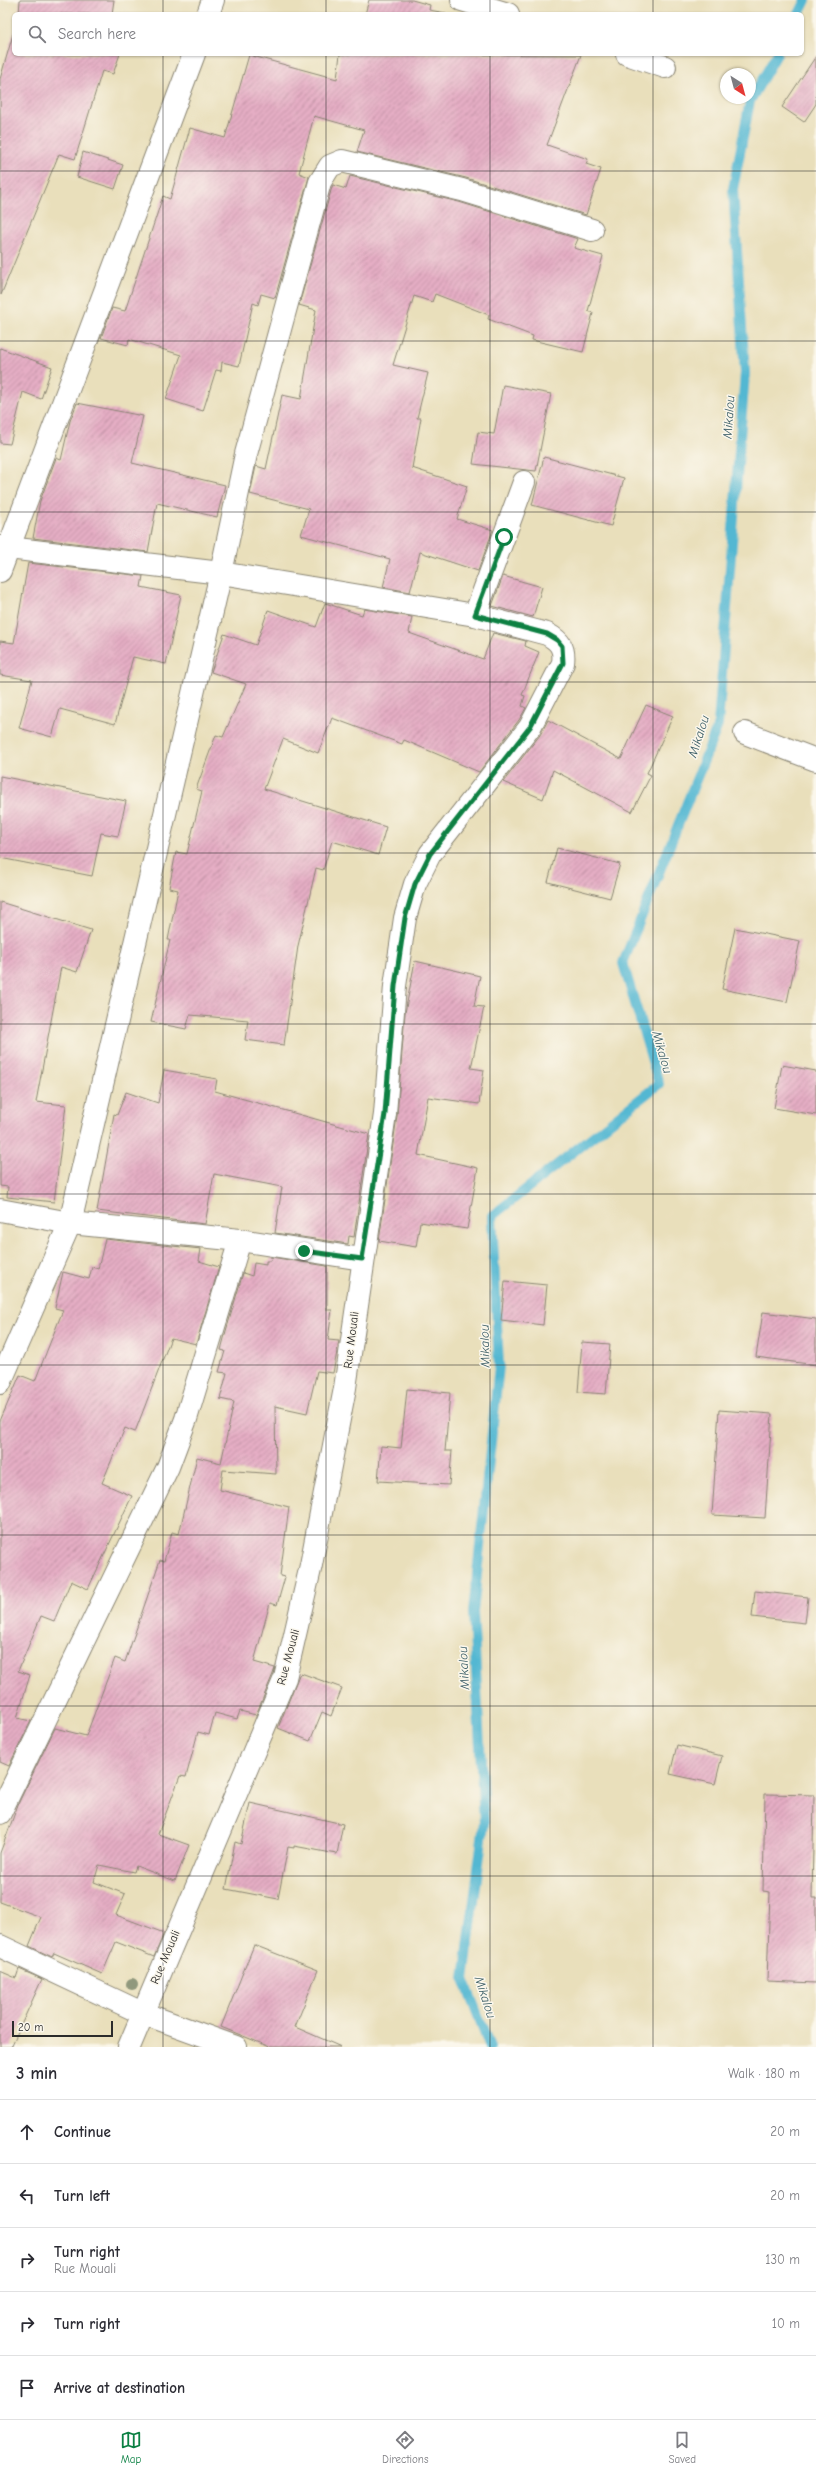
<!DOCTYPE html>
<html lang="en">
<head>
<meta charset="utf-8">
<style>
	body { margin:0; font-family:"Comic Neue",sans-serif; background:#f2f2f3; color:#2b2b33 }
	.compass { position:absolute; left:720px; top:68px; width:36px; height:36px; border-radius:50%; background:#fff; box-shadow:0 1px 3px #0004; rotate:144deg }
	.scale { position:absolute; left:12px; bottom:10px; width:101px; box-sizing:border-box; padding-left:4px; border:2px solid #2b2b2b; border-top:0; font-size:11px; line-height:14px; white-space:nowrap; color:#2b2b2b; -webkit-text-stroke:3px #fbf7ec; paint-order:stroke }
	.stop { position:absolute; width:12px; height:12px; margin:-9px; border:3px solid #0b8043; border-radius:50%; background:#fff }
	.stop.end { background:#0b8043; border-color:#fff; box-shadow:0 1px 4px #0008 }
	.list { margin:0; padding:0; list-style:none }
	h2 { display:flex; justify-content:space-between; align-items:center; height:52px; margin:0; padding:0 16px; font-size:17px }
	h2 small { font-size:13px; font-weight:400; color:#7c7c81 }
	.list li { display:grid; grid-template-columns:26px 1fr auto; gap:12px; align-items:center; box-sizing:border-box; height:64px; padding:0 16px; border-top:1px solid #e1e1e2 }
	.list b { display:block; font-size:15px; white-space:nowrap }
	.list p { margin:0; font-size:13px; white-space:nowrap; color:#7c7c81 }
	.list em { font-size:13px; font-style:normal; color:#7c7c81 }
	.icon { flex:none; width:22px; height:22px; fill:none; stroke:currentColor; stroke-width:2; stroke-linecap:round; stroke-linejoin:round }
	.map { position:relative; flex:none; width:816px; height:2047px; overflow:hidden }
	.search { position:absolute; background:#fff; box-shadow:0 1px 3px #0004; left:12px; right:12px; top:12px; height:44px; display:flex; align-items:center; gap:10px; box-sizing:border-box; padding:0 14px; border-radius:6px; color:#7c7c81; font-size:15px }
	.sheet { height:372px; background:#fff }
	nav { display:flex; justify-content:space-around; align-items:center; box-sizing:border-box; height:56px; border-top:1px solid #e1e1e2; background:#fff; font-size:11px; color:#7c7c81 }
	nav a { display:grid; justify-items:center; gap:2px }
	nav .on { color:#0b8043 }
	.map>svg:first-child { display:block }
</style>
</head>
<body>
<div class="map">
<svg width="816" height="2047" viewBox="0 0 816 2047">
	<defs>
		<pattern id="building-hatch" width="6" height="6" patternUnits="userSpaceOnUse"><rect width="6" height="6" fill="#e5adc4"/><path d="M-1 1l2-2M0 6l6-6M5 7l2-2" fill="none" stroke="#ba8d9f"/></pattern>
	</defs>
	<rect width="100%" height="100%" fill="#fbf7ec"/>
	<filter id="ink" filterUnits="userSpaceOnUse"><feTurbulence type="fractalNoise" baseFrequency=".025" numOctaves="2"/><feDisplacementMap in="SourceGraphic" scale="8" xChannelSelector="R" yChannelSelector="G"/><feConvolveMatrix kernelMatrix="1 2 1 2 8 2 1 2 1" color-interpolation-filters="sRGB"/></filter>
	<filter id="wash" filterUnits="userSpaceOnUse"><feTurbulence type="fractalNoise" baseFrequency=".012" numOctaves="4" result="noise"/><feDisplacementMap in="SourceGraphic" scale="16" xChannelSelector="R" yChannelSelector="G"/><feGaussianBlur stdDeviation="0.9" result="paint"/><feColorMatrix in="noise" values="0 0 0 0 0 0 0 0 0 0 0 0 0 0 0 0 0 1.4 0 .05"/><feComposite in="paint" operator="in"/></filter>
	<g filter="url(#wash)">
		<rect width="100%" height="100%" fill="#e9dfbb"/>
		<g fill="none" stroke-linecap="round" stroke-linejoin="round">
			<g stroke="#53b7d2" stroke-width="10">
				<polyline points="799,14 806,0"/>
				<polyline points="490,2047 464,1979 484,1823 473,1612 499,1366 492,1216 659,1084 623,963 718,725 745,373 733,189 750,101 777,54"/>
			</g>
		</g>
		<g id="blocks">
			<g fill="url(#building-hatch)">
				<polygon points="20,0 114,0 112,14 19,14"/>
				<polygon points="369,0 412,0 430,5 429,10 446,13 365,14"/>
				<polygon points="14,31 14,54 120,54 113,74 102,71 75,159 59,154 1,295 0,79"/>
				<polygon points="340,54 581,55 547,145 588,159 586,164 601,169 586,215 466,178 357,152 364,130 314,116 299,173 309,177 275,298 261,294 258,305 253,303 239,366 222,362 221,371 216,370 203,411 166,399 181,355 129,339 128,345 101,338 112,308 125,311 163,196 170,199 190,128 225,138 249,55 337,79"/>
				<polygon points="816,56 816,104 804,122 782,107"/>
				<polygon points="83,152 123,165 115,189 77,177"/>
				<polygon points="350,176 459,202 578,239 574,248 603,256 588,311 593,313 583,352 532,340 533,336 488,319 489,315 435,294 432,302 414,296 393,365 428,373 417,418 421,418 412,468 467,486 457,519 493,530 478,571 420,552 410,592 383,587 390,559 301,535 309,509 250,494 256,466 266,469 282,395 301,399 316,310 299,305 332,187 333,185 346,189"/>
				<polygon points="0,348 52,367 41,399 23,392 10,444 0,443"/>
				<polygon points="503,385 551,394 536,471 473,464 478,432 494,434"/>
				<polygon points="77,403 143,416 132,463 225,485 217,517 157,503 148,552 33,538 40,501 56,458 61,460 70,421"/>
				<polygon points="544,457 624,478 611,526 532,505"/>
				<polygon points="28,563 143,576 141,587 181,595 166,664 133,657 115,724 60,709 52,737 19,728 32,680 0,675 0,641 14,643"/>
				<polygon points="503,576 542,587 533,617 492,606"/>
				<polygon points="325,603 362,615 364,609 412,617 409,633 483,659 493,633 526,641 525,646 539,652 522,695 525,696 522,706 526,708 519,720 479,772 404,740 402,744 332,718 318,753 283,739 264,789 386,827 378,855 332,841 323,870 316,868 298,946 284,1045 245,1040 248,1020 190,1015 186,1029 151,1022 170,940 168,940 178,890 169,888 176,852 187,854 202,791 196,789 216,735 223,737 246,684 211,672 224,634 256,645 268,610 316,627"/>
				<polygon points="646,705 673,716 647,773 651,775 632,812 553,770 543,799 503,782 540,735 548,720 621,759"/>
				<polygon points="0,776 126,801 118,836 101,833 92,876 0,858"/>
				<polygon points="557,848 620,864 610,898 548,882"/>
				<polygon points="0,902 91,930 77,972 61,967 36,1102 66,1105 54,1202 7,1197 8,1187 0,1186"/>
				<polygon points="735,928 800,941 787,1002 722,989"/>
				<polygon points="415,961 480,976 474,1006 484,1007 471,1068 484,1070 479,1104 428,1097 418,1155 478,1168 467,1229 420,1222 416,1247 379,1241 397,1116 405,1013"/>
				<polygon points="782,1065 816,1071 816,1115 774,1108"/>
				<polygon points="164,1070 217,1079 215,1091 369,1134 354,1237 349,1236 348,1244 275,1233 282,1187 214,1174 205,1224 97,1211 114,1114 117,1115 126,1092 158,1103"/>
				<polygon points="105,1239 201,1249 199,1261 219,1267 196,1344 171,1338 135,1432 125,1428 102,1483 132,1496 88,1589 71,1581 54,1621 41,1616 18,1671 30,1675 17,1718 31,1721 9,1766 0,1762 0,1421 20,1375 35,1381 63,1310 55,1308 63,1272 89,1279 92,1267 98,1269"/>
				<polygon points="271,1257 327,1266 327,1310 332,1310 328,1340 339,1341 333,1373 317,1371 307,1413 275,1406 276,1474 223,1470 220,1490 289,1507 280,1576 285,1577 277,1605 270,1603 254,1662 275,1668 273,1674 256,1715 240,1711 237,1719 215,1713 209,1735 198,1732 186,1777 180,1776 158,1834 189,1845 175,1881 136,1866 134,1872 99,1865 94,1882 125,1894 116,1915 164,1933 154,1957 116,1942 102,1974 54,1953 52,1957 29,1946 41,1917 0,1902 0,1853 19,1802 55,1728 86,1736 115,1658 125,1662 160,1560 164,1561 172,1532 179,1534 197,1457 221,1463 234,1402 220,1399 227,1373 219,1372 225,1351 221,1350 226,1331 243,1273 252,1276 254,1263 266,1265 266,1261 270,1261"/>
				<polygon points="505,1281 547,1285 543,1325 501,1320"/>
				<polygon points="763,1312 816,1319 816,1365 756,1357"/>
				<polygon points="582,1342 610,1344 606,1394 578,1392"/>
				<polygon points="407,1389 450,1393 445,1451 452,1451 449,1485 378,1481 381,1446 401,1448"/>
				<polygon points="719,1410 772,1414 765,1518 712,1515"/>
				<polygon points="755,1591 808,1597 805,1623 752,1617"/>
				<polygon points="301,1673 342,1688 331,1716 322,1712 310,1741 278,1728 299,1675"/>
				<polygon points="677,1745 722,1756 715,1784 670,1774"/>
				<polygon points="765,1794 814,1795 812,1898 816,1898 816,1983 767,1981 770,1892 763,1891"/>
				<polygon points="250,1803 343,1824 337,1854 294,1846 294,1848 288,1847 278,1899 226,1889 235,1842 241,1844"/>
				<polygon points="254,1945 318,1970 295,2027 341,2047 270,2047 221,2027"/>
				<polygon points="19,1969 42,1979 11,2047 0,2047 0,1971 16,1978"/>
			</g>
		</g>
	</g>
	<g filter="url(#ink)">
		<use href="#blocks" fill-opacity="0" stroke="#8a8573" stroke-width="1"/>
		<g fill="none" stroke-linecap="round" stroke-linejoin="round">
			<g stroke="#8a8573" stroke-width="24">
				<g id="minor">
					<polyline points="462,0 508,14"/>
					<polyline points="208,14 213,0"/>
					<polyline points="627,54 665,67"/>
					<path d="M 0,547 L 221,573 L 475,615 L 547,634 C 560,641 565,648 563,663 L 530,727 L 430,854 L 415,884 L 405,918 L 395,986 L 385,1114 L 345,1388 L 311,1565 L 285,1678 L 129,2047"/>
					<polyline points="0,571 194,54"/>
					<polyline points="475,615 524,482"/>
					<polyline points="745,733 816,760"/>
					<polyline points="0,1210 70,1223 240,1240 362,1259"/>
					<polyline points="0,1383 70,1223 221,573 246,454 320,182 330,166 342,161 462,190 592,230"/>
					<polyline points="0,1813 168,1467 186,1419 240,1240"/>
					<polyline points="0,1946 142,2013 236,2047"/>
				</g>
			</g>
			<use href="#minor" stroke="#fff" stroke-width="22"/>
		</g>
		<circle fill="#90987d" cx="132" cy="1984" r="6"/>
	</g>
	<g fill="none" stroke-linecap="round" stroke-linejoin="round" filter="url(#ink)">
		<polyline stroke="#0b8043" stroke-width="5" points="304,1251 362,1259 385,1114 395,986 405,918 415,884 430,854 530,727 563,663 562,646 557,640 547,634 475,615 504,537"/>
	</g>
	<path fill="none" stroke="#2b2b2b" stroke-width="1" stroke-opacity="0.55" d="M 163,0 L 163,14M 326,0 L 326,14M 490,0 L 490,14M 653,0 L 653,14M 163,54 L 163,2047M 326,54 L 326,2047M 490,54 L 490,2047M 653,54 L 653,2047M 0,171 L 816,171M 0,341 L 816,341M 0,512 L 816,512M 0,682 L 816,682M 0,853 L 816,853M 0,1024 L 816,1024M 0,1194 L 816,1194M 0,1365 L 816,1365M 0,1535 L 816,1535M 0,1706 L 816,1706M 0,1876 L 816,1876"/>
	<g text-anchor="middle" stroke-width="3" stroke-linejoin="round" paint-order="stroke">
		<g font-size="12" fill="#2b2b2b" stroke="#fbf7ec">
			<text transform="translate(351 1340) rotate(-83)" y="4">Rue Mouali</text>
			<text transform="translate(288 1657) rotate(-75)" y="4">Rue Mouali</text>
			<text transform="translate(165 1957) rotate(-67)" y="4">Rue Mouali</text>
		</g>
		<g font-size="13" font-style="italic" fill="#395c65" stroke="#fbf7ec">
			<text transform="translate(728 417) rotate(-86)" y="5">Mikalou</text>
			<text transform="translate(698 736) rotate(-72)" y="5">Mikalou</text>
			<text transform="translate(663 1052) rotate(74)" y="5">Mikalou</text>
			<text transform="translate(484 1346) rotate(-91)" y="5">Mikalou</text>
			<text transform="translate(463 1668) rotate(-93)" y="5">Mikalou</text>
			<text transform="translate(486 1997) rotate(72)" y="5">Mikalou</text>
		</g>
	</g>
</svg>
<svg class="compass" viewBox="-18 -18 36 36"><path d="M0-13l5 13h-10z" fill="#e53935"/><path d="M0 13l5-13h-10z" fill="#7c7c81"/></svg>
<div class="scale">20 m</div>
<div class="stop" style="left:504px;top:537px"></div>
<div class="stop end" style="left:304px;top:1251px"></div>
<div class="search"><svg class="icon" aria-label="search" viewBox="0 0 24 24"><circle cx="10" cy="10" r="6"/><path d="M15 15l6 6"/></svg>Search here</div>
</div>
<section class="sheet">
<h2>3 min<small>Walk · 180 m</small></h2>
<ul class="list">
<li><svg class="icon" aria-label="ahead" viewBox="0 0 24 24"><path d="M12 20V5M6 11l6-6 6 6"/></svg><div><b>Continue</b></div><em>20 m</em></li>
<li><svg class="icon" aria-label="left" viewBox="0 0 24 24"><path d="M17 20v-9H6M10 6l-5 5 5 5"/></svg><div><b>Turn left</b></div><em>20 m</em></li>
<li><svg class="icon" aria-label="right" viewBox="0 0 24 24"><path d="M7 20v-9h11M14 6l5 5-5 5"/></svg><div><b>Turn right</b><p>Rue Mouali</p></div><em>130 m</em></li>
<li><svg class="icon" aria-label="right" viewBox="0 0 24 24"><path d="M7 20v-9h11M14 6l5 5-5 5"/></svg><div><b>Turn right</b></div><em>10 m</em></li>
<li><svg class="icon" aria-label="arrive" viewBox="0 0 24 24"><path d="M6 21V4h12l-3 4 3 4H6"/></svg><div><b>Arrive at destination</b></div></li>
</ul>
</section>
<nav>
<a class="on"><svg class="icon" aria-label="map" viewBox="0 0 24 24"><path d="M3 6l6-2 6 2 6-2v14l-6 2-6-2-6 2zM9 4v14M15 6v14"/></svg>Map</a>
<a><svg class="icon" aria-label="directions" viewBox="0 0 24 24"><path d="M12 3l9 9-9 9-9-9zM9 14v-3h6M13 9l2 2-2 2"/></svg>Directions</a>
<a><svg class="icon" aria-label="saved" viewBox="0 0 24 24"><path d="M7 4h10v16l-5-4-5 4z"/></svg>Saved</a>
</nav>
</body>
</html>
